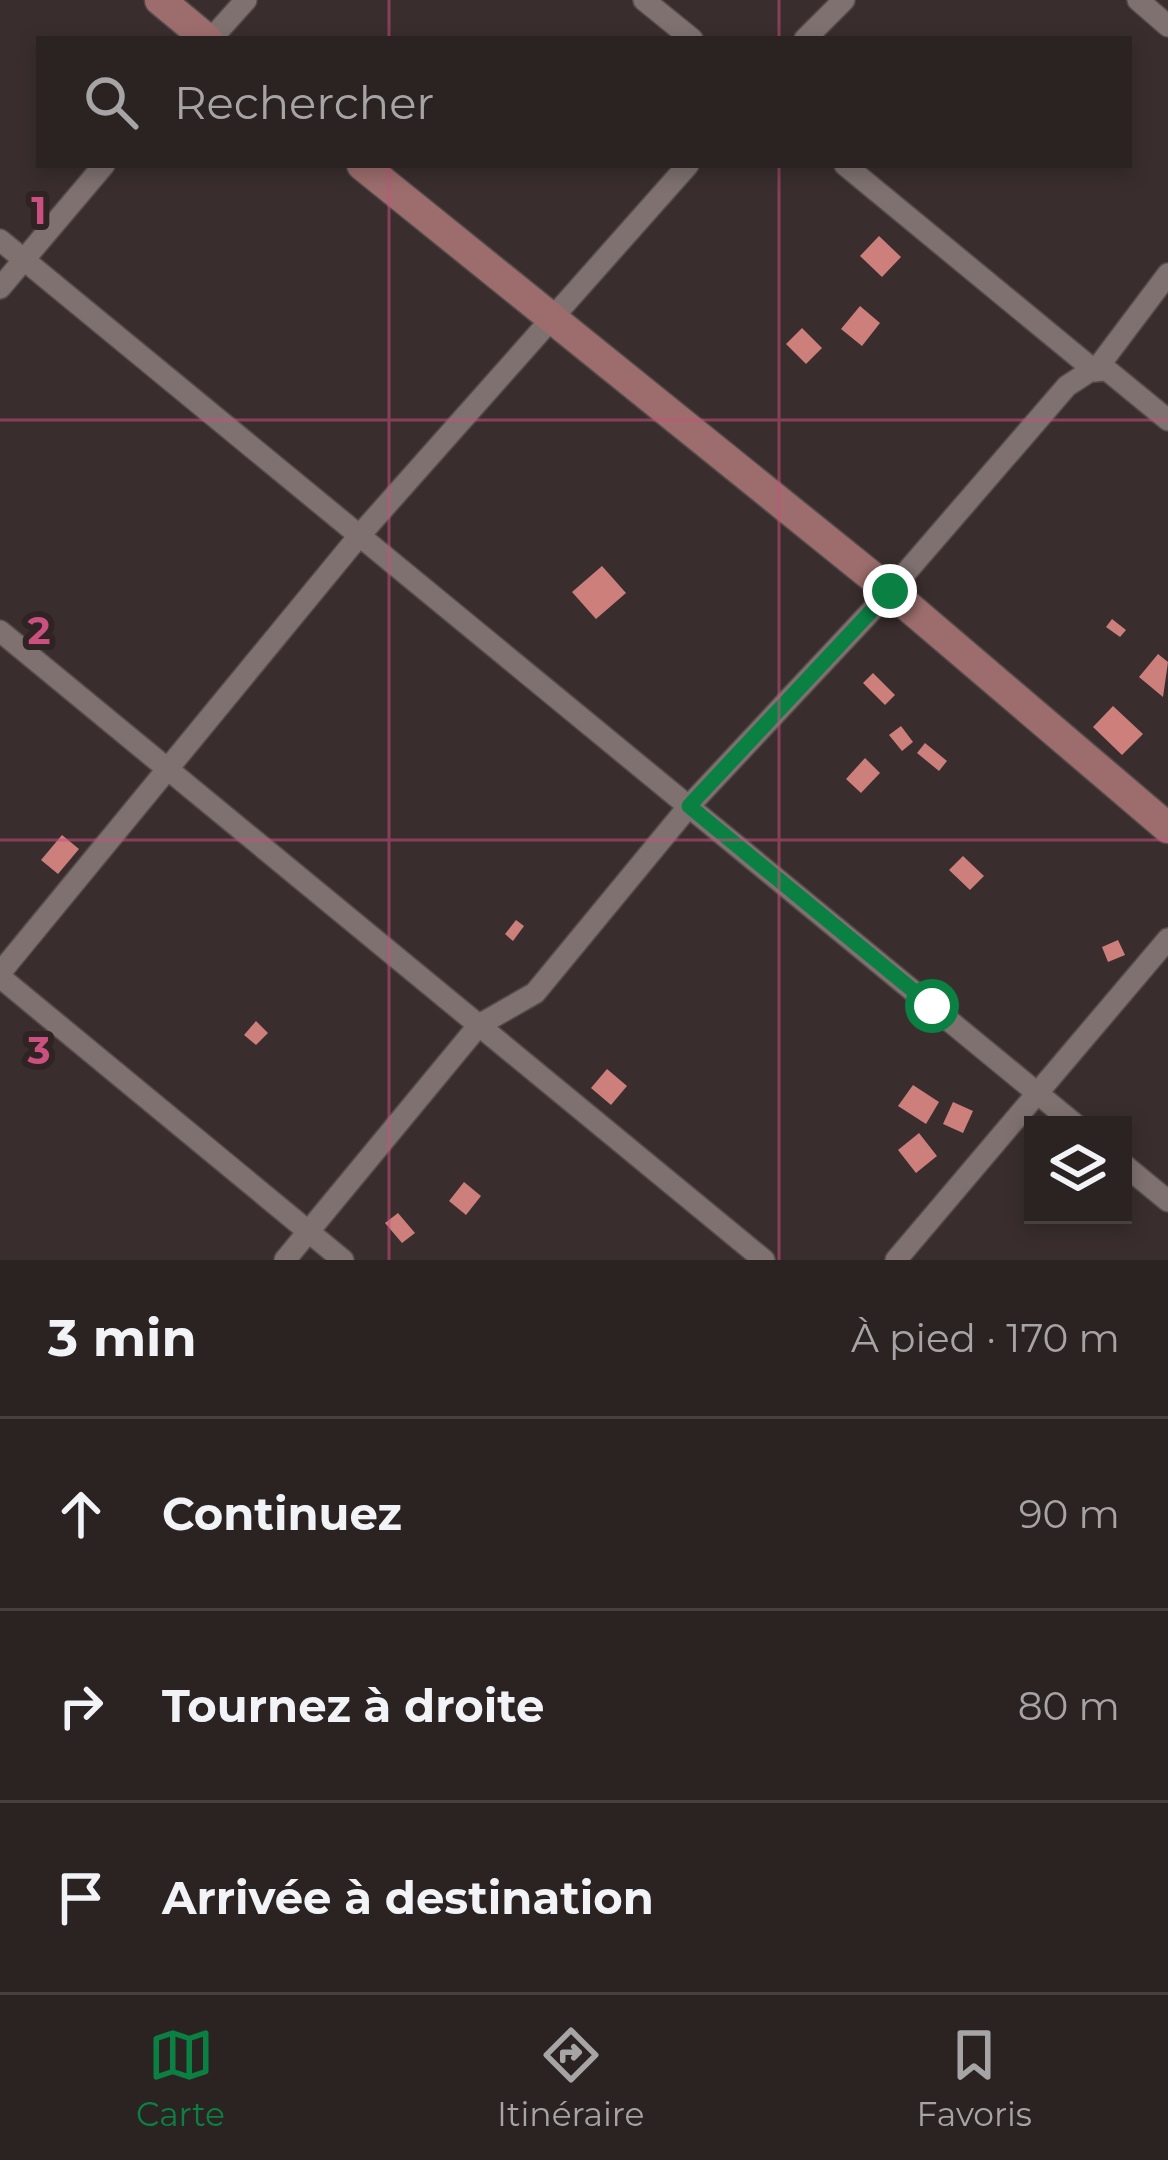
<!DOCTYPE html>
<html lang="fr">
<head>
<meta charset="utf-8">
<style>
	body { margin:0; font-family:Montserrat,sans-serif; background:#372f2f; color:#f1f3f6 }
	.controls { position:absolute; right:36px; bottom:36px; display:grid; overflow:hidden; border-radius:0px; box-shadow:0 6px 18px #0003 }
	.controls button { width:108px; height:108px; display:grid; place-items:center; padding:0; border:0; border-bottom:3px solid #473f40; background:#2b2222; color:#f1f3f6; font:60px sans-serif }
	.stop { position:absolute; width:36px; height:36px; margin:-27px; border:9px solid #0b8043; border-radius:50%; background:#fff }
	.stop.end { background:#0b8043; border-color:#fff; box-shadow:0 3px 12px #0008 }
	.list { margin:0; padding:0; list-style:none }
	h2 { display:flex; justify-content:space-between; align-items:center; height:156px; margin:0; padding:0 48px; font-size:51px }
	h2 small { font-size:39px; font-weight:400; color:#a6a4a5 }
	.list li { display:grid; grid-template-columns:78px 1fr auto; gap:36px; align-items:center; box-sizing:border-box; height:192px; padding:0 48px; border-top:3px solid #473f40 }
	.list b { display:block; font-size:45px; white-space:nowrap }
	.list em { font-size:39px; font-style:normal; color:#a6a4a5 }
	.icon { flex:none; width:66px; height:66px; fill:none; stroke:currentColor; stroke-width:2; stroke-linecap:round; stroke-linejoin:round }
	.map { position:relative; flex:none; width:1168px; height:1260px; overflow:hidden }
	.search { position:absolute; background:#2b2222; box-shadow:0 6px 18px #0003; left:36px; right:36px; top:36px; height:132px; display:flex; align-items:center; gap:30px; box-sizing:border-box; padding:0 42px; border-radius:0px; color:#a6a4a5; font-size:45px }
	.sheet { height:732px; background:#2b2222 }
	nav { display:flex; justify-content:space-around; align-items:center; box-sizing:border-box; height:168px; border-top:3px solid #473f40; background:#2b2222; font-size:33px; color:#a6a4a5 }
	nav a { display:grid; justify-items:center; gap:6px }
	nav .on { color:#0b8043 }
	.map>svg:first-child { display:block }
</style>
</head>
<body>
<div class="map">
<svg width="1168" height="1260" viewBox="0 0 1168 1260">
	<rect width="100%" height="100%" fill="#392e2d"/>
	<g fill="#cd7f7c">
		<polygon points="879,236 901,257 882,277 860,256"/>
		<polygon points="860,306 880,323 862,346 841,329"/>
		<polygon points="802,328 822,348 806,364 786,344"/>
		<polygon points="602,566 626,593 596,619 572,592"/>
		<polygon points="1112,619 1126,630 1120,637 1106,627"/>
		<polygon points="1158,654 1168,662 1163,697 1139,677"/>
		<polygon points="873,673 895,695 885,705 863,683"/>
		<polygon points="1113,706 1143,734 1122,755 1093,727"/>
		<polygon points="901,726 913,742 902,751 889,735"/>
		<polygon points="925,743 947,761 939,771 917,753"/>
		<polygon points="865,758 880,773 861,793 846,779"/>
		<polygon points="62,835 79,849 58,874 41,860"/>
		<polygon points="963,856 984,876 970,890 949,870"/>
		<polygon points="516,920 524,926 513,941 505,934"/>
		<polygon points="1118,940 1125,955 1108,962 1102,947"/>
		<polygon points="256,1021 268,1033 256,1045 244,1035"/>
		<polygon points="607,1069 627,1086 611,1105 591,1088"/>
		<polygon points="913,1085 939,1102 926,1124 898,1106"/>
		<polygon points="953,1102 973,1111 963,1133 943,1124"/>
		<polygon points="919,1133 937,1156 916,1173 898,1150"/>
		<polygon points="464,1182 481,1196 466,1215 449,1201"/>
		<polygon points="398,1213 415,1233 402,1243 385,1223"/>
	</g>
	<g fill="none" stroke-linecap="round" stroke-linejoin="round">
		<g stroke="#544b4a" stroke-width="24">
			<g id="minor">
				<polyline points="644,0 692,39"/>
				<polyline points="1138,0 1168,26"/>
				<polyline points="211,39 246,0"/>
				<polyline points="805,39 844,0"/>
				<polyline points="845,165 1095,371 1168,274"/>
				<polyline points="0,240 1076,1125"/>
				<polyline points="0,288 104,165"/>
				<polyline points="0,631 764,1260"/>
				<polyline points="0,973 359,536 688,165"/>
				<polyline points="0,977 343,1260"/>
				<polyline points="1123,1164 1168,1201"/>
				<polyline points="285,1260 479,1025 535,993 689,806 890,591 1067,386 1090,371 1107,370 1168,420"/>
				<polyline points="896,1260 1168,939"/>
			</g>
		</g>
		<g stroke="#544b4a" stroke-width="33">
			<g id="secondary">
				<polyline points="160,0 207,39"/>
				<polyline points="362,165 890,591 1168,828"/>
			</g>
		</g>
		<use href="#minor" stroke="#7e7170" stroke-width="21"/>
		<use href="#secondary" stroke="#9c6d6c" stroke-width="30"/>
	</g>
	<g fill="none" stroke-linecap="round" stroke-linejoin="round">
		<polyline stroke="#0b8043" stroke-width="15" points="890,591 689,806 932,1006"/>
	</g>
	<path fill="none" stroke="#c9507f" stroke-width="3" stroke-opacity="0.55" d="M 389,0 L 389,39M 779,0 L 779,39M 389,165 L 389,1260M 779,165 L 779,1260M 0,420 L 1168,420M 0,840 L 1168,840"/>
	<g font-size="39" text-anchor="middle" font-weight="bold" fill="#c9507f" stroke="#2f2423" stroke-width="12" stroke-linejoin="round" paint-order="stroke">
		<text x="39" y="224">1</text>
		<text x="39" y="644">2</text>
		<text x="39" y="1064">3</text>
	</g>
</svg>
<div class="controls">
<button><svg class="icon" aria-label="layers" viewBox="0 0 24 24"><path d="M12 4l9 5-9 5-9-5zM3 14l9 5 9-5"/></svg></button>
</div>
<div class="stop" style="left:932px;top:1006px"></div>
<div class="stop end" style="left:890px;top:591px"></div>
<div class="search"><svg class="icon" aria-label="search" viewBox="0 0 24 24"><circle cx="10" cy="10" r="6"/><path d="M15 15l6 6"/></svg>Rechercher</div>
</div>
<section class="sheet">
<h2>3 min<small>À pied · 170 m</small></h2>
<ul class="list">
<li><svg class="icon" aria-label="ahead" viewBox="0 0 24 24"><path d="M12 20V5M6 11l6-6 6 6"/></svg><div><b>Continuez</b></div><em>90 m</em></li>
<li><svg class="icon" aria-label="right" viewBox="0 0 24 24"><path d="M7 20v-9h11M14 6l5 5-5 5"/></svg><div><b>Tournez à droite</b></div><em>80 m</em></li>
<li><svg class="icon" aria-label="arrive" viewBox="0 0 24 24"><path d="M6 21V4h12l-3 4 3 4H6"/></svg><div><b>Arrivée à destination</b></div></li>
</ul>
</section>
<nav>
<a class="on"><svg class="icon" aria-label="map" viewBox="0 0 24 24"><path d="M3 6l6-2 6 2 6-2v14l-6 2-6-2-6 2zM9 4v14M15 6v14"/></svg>Carte</a>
<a><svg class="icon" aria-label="directions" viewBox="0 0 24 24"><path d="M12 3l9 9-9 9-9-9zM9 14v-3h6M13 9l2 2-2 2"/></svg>Itinéraire</a>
<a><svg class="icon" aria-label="saved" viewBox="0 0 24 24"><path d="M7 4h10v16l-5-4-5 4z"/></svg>Favoris</a>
</nav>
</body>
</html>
